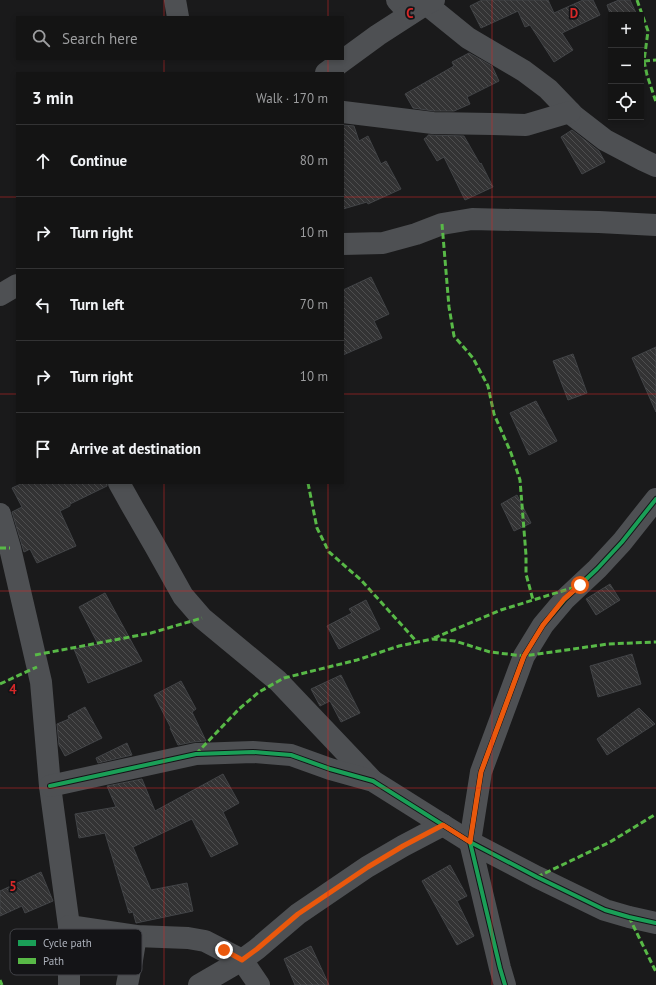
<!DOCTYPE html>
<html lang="en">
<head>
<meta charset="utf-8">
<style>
	body { margin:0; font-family:"PT Sans",sans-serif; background:#1d1d1d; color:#f1f3f6 }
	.controls { position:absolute; right:12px; top:12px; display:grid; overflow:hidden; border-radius:0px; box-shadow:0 2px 6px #0003 }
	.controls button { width:36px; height:36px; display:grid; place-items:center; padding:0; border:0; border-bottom:1px solid #333334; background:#141414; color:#f1f3f6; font:20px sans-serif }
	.stop { position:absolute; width:12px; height:12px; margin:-9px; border:3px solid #ea580c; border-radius:50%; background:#fff }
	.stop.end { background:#ea580c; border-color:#fff; box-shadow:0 1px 4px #0008 }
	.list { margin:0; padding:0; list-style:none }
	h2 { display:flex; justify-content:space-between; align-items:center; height:52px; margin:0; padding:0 16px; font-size:17px }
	h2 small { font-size:13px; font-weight:400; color:#9d9ea0 }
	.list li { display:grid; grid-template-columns:26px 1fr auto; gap:12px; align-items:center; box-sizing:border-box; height:72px; padding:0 16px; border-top:1px solid #333334 }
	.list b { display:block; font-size:15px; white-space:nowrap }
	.list em { font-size:13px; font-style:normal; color:#9d9ea0 }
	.icon { flex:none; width:22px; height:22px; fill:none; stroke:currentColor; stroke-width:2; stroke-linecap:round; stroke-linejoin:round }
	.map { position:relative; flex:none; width:656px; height:985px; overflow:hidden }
	.search { position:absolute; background:#141414; box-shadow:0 2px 6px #0003; left:16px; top:16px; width:328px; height:44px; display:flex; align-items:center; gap:10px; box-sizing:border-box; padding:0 14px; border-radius:0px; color:#9d9ea0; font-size:15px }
	.panel { position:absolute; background:#141414; box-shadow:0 2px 6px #0003; left:16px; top:72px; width:328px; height:412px; border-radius:0px }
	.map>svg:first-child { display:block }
</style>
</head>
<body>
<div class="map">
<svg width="656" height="985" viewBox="0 0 656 985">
	<defs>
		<pattern id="building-back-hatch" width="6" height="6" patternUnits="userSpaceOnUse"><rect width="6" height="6" fill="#333334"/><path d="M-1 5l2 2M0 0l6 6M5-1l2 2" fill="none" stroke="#4e4e4f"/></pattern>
	</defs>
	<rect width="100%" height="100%" fill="#1a1a1b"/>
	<g fill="url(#building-back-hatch)" stroke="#424447">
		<polygon points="482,0 548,0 554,13 583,0 593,0 600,15 562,33 573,50 554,62 530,25 525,27 518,11 481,28 470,6"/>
		<polygon points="619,0 630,0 637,15 611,15 611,16 607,5"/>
		<polygon points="469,53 492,66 499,81 467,97 470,104 454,111 434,111 413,108 405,94 454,66 452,62"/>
		<polygon points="343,125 354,126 359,141 368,136 381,164 386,161 401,189 368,204 367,202 343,209"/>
		<polygon points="572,130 599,151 605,162 582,174 561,137"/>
		<polygon points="428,135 464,136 480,164 481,163 493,187 465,200 444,157 437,161 424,139 428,136"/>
		<polygon points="371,277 389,314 374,321 382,338 343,355 343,290"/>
		<polygon points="656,347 656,412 632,358"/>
		<polygon points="573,354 587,393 568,400 553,361"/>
		<polygon points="536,401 557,441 529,455 510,413"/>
		<polygon points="23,483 107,483 107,486 70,504 70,506 60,511 76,546 37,563 30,549 24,552 12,512 22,507 12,488"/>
		<polygon points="517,495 531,523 514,531 501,504"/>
		<polygon points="610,584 620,600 596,615 586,599"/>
		<polygon points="105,593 142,661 88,683 74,649 98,644 79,607"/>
		<polygon points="366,600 380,629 339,649 327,626 352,613 349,609"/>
		<polygon points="632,654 641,684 598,697 590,666"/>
		<polygon points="341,675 360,713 341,722 330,701 320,706 311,689"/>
		<polygon points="181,681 196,709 192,712 206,741 204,741 193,742 178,745 170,728 171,728 154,695"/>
		<polygon points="85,707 102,738 65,756 59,745 57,724 69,719 68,716"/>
		<polygon points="639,708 655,724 607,755 597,739"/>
		<polygon points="127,743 132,755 98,763 96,758"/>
		<polygon points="223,774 239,803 223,812 238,844 211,857 192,819 133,847 151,890 187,883 193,911 136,923 133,912 129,913 105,833 79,838 75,814 116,807 107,786 142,779 155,811"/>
		<polygon points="450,865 467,896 457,901 474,936 457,945 422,881"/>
		<polygon points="41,872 53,901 25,913 22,906 0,916 0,891"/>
		<polygon points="311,946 329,985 295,985 284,959"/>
	</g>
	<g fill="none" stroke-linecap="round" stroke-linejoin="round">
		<g stroke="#4e5053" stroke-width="22">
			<polyline points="175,0 178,17"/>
			<polyline points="397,0 410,14"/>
			<polyline points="426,4 468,38 524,71 548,89 574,116 605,140 643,160 656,166"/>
			<polyline points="326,73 378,35 426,4 434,0"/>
			<polyline points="343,112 433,123 492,124 526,125 570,112"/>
			<polyline points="343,244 383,243 416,234 442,224 472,219 599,222 656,225"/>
			<polyline points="0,295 17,285"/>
			<polyline points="119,483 133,508 155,546 183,596 202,618 278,681 372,780"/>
			<polyline points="0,514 10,548 41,682 50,786 69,926 69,985"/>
			<polyline points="50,786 196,754 253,752 291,755 330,769 373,781 470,842 537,877 605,910 629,917 656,923"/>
			<polyline points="69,926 136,936 188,938 205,941 242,960 259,985"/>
			<polyline points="127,985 132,960 136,936"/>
			<polyline points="199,985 242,960 257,949 298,914 367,867 403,846 443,825"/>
			<polyline points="505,985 500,968 470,842 481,772 524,656 543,625 565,599 597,569 622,542 656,499"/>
		</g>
		<g stroke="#58b947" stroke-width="3" stroke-dasharray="6 3" stroke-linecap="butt">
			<polyline points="637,0 648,31 644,61 647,75 656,102"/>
			<polyline points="644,61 656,60"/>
			<polyline points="442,224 449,307 454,336 473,358 488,386 494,414 511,453 520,480 526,555 526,574 533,600"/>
			<polyline points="308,483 317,528 329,552 361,580 417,642"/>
			<polyline points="0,548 10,548"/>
			<polyline points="434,638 501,610 575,587"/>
			<polyline points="35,655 151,633 202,618"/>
			<polyline points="0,684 37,667"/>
			<polyline points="196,754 239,709 259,692 284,678 357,660 399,646 432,639 455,641 490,652 524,656 608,644 656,642"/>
			<polyline points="537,877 610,842 656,814"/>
			<polyline points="629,917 656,972"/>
			<polyline points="0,980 2,985"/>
		</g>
		<g stroke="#141417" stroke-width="6">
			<g id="cycleway">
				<polyline points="50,786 196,754 253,752 291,755 330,769 373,781 470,842 537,877 605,910 629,917 656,923"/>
				<polyline points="505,985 500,968 470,842 481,772 524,656 543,625 565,599 597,569 622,542 656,499"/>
			</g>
		</g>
		<use href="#cycleway" stroke="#1a9f57" stroke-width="4"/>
	</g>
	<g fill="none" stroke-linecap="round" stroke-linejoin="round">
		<polyline stroke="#ea580c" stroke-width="5" points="224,950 242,960 257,949 298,914 368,867 403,846 443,825 470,842 481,772 524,656 543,625 564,599 580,585"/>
	</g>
	<path fill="none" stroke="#d62828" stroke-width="1" stroke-opacity="0.55" d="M 164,0 L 164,17M 328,0 L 328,17M 492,0 L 492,985M 164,59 L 164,73M 328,59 L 328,73M 0,197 L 17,197M 343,197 L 656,197M 0,394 L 17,394M 343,394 L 656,394M 164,483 L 164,985M 328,483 L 328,985M 0,591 L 656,591M 0,788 L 656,788"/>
	<rect x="10" y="929" width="132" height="46" rx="6" fill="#141417" stroke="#424348" stroke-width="1"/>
	<rect x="18" y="940" width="18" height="6" fill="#1a9f57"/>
	<rect x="18" y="958" width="18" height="6" fill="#58b947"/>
	<g font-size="11" fill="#acb1bb">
		<text x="43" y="947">Cycle path</text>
		<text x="43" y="965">Path</text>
	</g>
	<g font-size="13" text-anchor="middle" font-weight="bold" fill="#d62828" stroke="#141417" stroke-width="3.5" stroke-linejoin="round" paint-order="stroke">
		<text x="410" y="18">C</text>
		<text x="574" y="18">D</text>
		<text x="13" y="694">4</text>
		<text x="13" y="891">5</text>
	</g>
</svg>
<div class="controls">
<button>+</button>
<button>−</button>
<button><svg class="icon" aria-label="locate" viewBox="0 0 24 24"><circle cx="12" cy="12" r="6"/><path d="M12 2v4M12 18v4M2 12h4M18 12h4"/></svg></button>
</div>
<div class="stop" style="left:580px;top:585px"></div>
<div class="stop end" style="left:224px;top:950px"></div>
<div class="search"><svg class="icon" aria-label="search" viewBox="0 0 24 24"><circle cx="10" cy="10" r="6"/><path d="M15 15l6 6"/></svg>Search here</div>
<section class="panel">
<h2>3 min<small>Walk · 170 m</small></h2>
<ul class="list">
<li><svg class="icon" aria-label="ahead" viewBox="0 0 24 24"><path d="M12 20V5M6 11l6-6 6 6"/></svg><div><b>Continue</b></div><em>80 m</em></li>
<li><svg class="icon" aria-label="right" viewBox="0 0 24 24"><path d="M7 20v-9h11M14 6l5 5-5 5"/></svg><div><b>Turn right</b></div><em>10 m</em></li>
<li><svg class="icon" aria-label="left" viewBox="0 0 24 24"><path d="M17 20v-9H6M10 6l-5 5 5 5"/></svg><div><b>Turn left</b></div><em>70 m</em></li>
<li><svg class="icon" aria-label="right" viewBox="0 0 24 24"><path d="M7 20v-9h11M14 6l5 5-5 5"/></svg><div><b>Turn right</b></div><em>10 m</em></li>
<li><svg class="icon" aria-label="arrive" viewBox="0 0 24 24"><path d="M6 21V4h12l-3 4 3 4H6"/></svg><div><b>Arrive at destination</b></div></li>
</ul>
</section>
</div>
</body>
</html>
